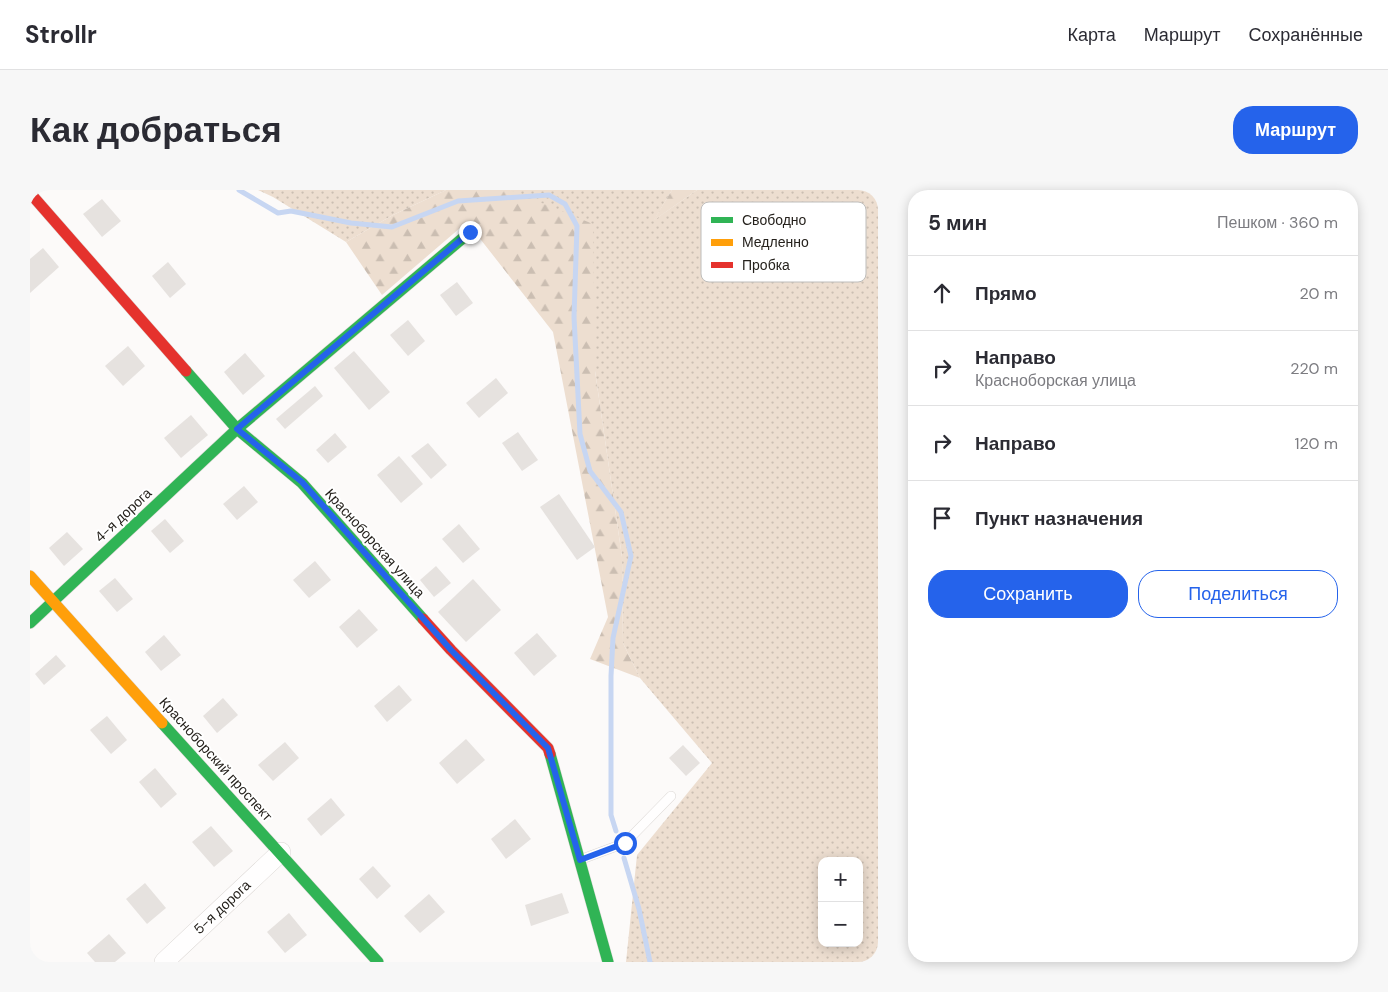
<!DOCTYPE html>
<html lang="ru">
<head>
<meta charset="utf-8">
<style>
	body { margin:0; font-family:"DM Sans",sans-serif; background:#f7f7f7; color:#2b2b33 }
	.controls { position:absolute; right:15px; bottom:15px; display:grid; overflow:hidden; border-radius:10px; box-shadow:0 2px 12px #0003 }
	.controls button { width:45px; height:45px; display:grid; place-items:center; padding:0; border:0; border-bottom:1px solid #e1e1e2; background:#fff; color:#2b2b33; font:25px sans-serif }
	.stop { position:absolute; width:15px; height:15px; margin:-11px; border:4px solid #2563eb; border-radius:50%; background:#fff }
	.stop.end { background:#2563eb; border-color:#fff; box-shadow:0 1px 5px #0008 }
	.list { margin:0; padding:0; list-style:none }
	h2 { display:flex; justify-content:space-between; align-items:center; height:65px; margin:0; padding:0 20px; font-size:21px }
	h2 small { font-size:16px; font-weight:400; color:#7c7c81 }
	.list li { display:grid; grid-template-columns:32px 1fr auto; gap:15px; align-items:center; box-sizing:border-box; height:75px; padding:0 20px; border-top:1px solid #e1e1e2 }
	.list b { display:block; font-size:19px; white-space:nowrap }
	.list p { margin:0; font-size:16px; white-space:nowrap; color:#7c7c81 }
	.list em { font-size:16px; font-style:normal; color:#7c7c81 }
	.actions { display:flex; gap:10px; padding:15px 20px }
	.actions a { flex:1; padding:11px 0; border:1px solid #2563eb; border-radius:20px; text-align:center; font-size:18px; color:#2563eb }
	.actions .main { background:#2563eb; color:#fff }
	.icon { flex:none; width:28px; height:28px; fill:none; stroke:currentColor; stroke-width:2; stroke-linecap:round; stroke-linejoin:round }
	.map { position:relative; flex:none; width:848px; height:772px; overflow:hidden; border-radius:20px }
	header { display:flex; align-items:center; gap:30px; box-sizing:border-box; height:70px; padding:0 25px; background:#fff; border-bottom:1px solid #e1e1e2 }
	header strong { font-size:24px }
	nav { display:flex; gap:28px; margin-inline-start:auto; font-size:18px }
	.intro { display:flex; align-items:center; justify-content:space-between; box-sizing:border-box; height:120px; padding:0 30px }
	h1 { margin:0; font-size:35px }
	.button { padding:12px 22px; border-radius:20px; background:#2563eb; color:#fff; font-size:18px; font-weight:700 }
	main { display:flex; gap:30px; padding:0 30px }
	aside { flex:1; background:#fff; border-radius:20px; box-shadow:0 2px 12px #0003 }
	.map>svg:first-child { display:block }
</style>
</head>
<body>
<header>
<strong>Strollr</strong>
<nav><a>Карта</a><a>Маршрут</a><a>Сохранённые</a></nav>
</header>
<div class="intro"><h1>Как добраться</h1><a class="button">Маршрут</a></div>
<main>
<div class="map">
<svg width="848" height="772" viewBox="0 0 848 772">
	<defs>
		<pattern id="grass-dots" width="8" height="8" patternUnits="userSpaceOnUse" patternTransform="scale(1.25)"><rect width="8" height="8" fill="#edded0"/><path d="M2 2h.1M6 6h.1" fill="none" stroke="#cbbeb2" stroke-width="1.8" stroke-linecap="round"/></pattern>
		<pattern id="forest-firs" width="22" height="20" patternUnits="userSpaceOnUse" patternTransform="scale(1.25)"><rect width="22" height="20" fill="#edded0"/><path d="M5 1l3.5 6h-7zM16 11l3.5 6h-7z" fill="#cbbeb2"/></pattern>
	</defs>
	<rect width="100%" height="100%" fill="#fcfaf9"/>
	<g fill="url(#grass-dots)" fill-rule="evenodd">
		<polygon points="228,0 416,0 363,25 316,52 243,7"/>
		<path d="M 480,0 L 642,0 L 624,30 L 667,0 L 848,0 L 848,772 L 596,772 L 607,665 L 682,573 L 610,488 L 593,453 L 592,367 L 565,181 ZM 792,671 L 829,671 L 829,753 L 792,753 Z"/>
	</g>
	<g fill="url(#forest-firs)">
		<polygon points="416,0 480,0 563,34 565,181 592,367 593,453 610,488 560,469 578,427 523,142 437,32 352,105 316,52 363,25"/>
		<polygon points="642,0 667,0 623,31"/>
	</g>
	<g fill="none" stroke-linecap="round" stroke-linejoin="round">
		<g stroke="#c7d6f2" stroke-width="5">
			<polyline points="209,0 248,23 261,21 321,33 362,37 428,11 519,5 535,14 547,36 544,127 550,244 560,281 591,322 601,366 583,448 581,486 581,625 586,641"/>
			<polyline points="594,668 609,719 620,772"/>
		</g>
	</g>
	<g fill="#e6e2df">
		<polygon points="72,9 91,31 72,47 53,24"/>
		<polygon points="13,58 29,77 0,103 0,69"/>
		<polygon points="138,72 156,94 140,108 122,86"/>
		<polygon points="427,92 443,113 426,126 410,105"/>
		<polygon points="378,130 395,151 378,166 360,145"/>
		<polygon points="98,156 115,176 93,196 75,176"/>
		<polygon points="324,161 360,202 339,220 304,178"/>
		<polygon points="215,163 235,186 213,205 194,182"/>
		<polygon points="466,188 478,203 449,228 436,213"/>
		<polygon points="285,196 293,206 255,239 246,229"/>
		<polygon points="161,225 178,245 151,268 134,248"/>
		<polygon points="488,242 508,270 492,281 472,253"/>
		<polygon points="305,243 317,257 298,273 286,260"/>
		<polygon points="398,253 417,275 401,289 381,266"/>
		<polygon points="369,266 393,294 371,313 347,285"/>
		<polygon points="214,296 228,312 207,330 193,314"/>
		<polygon points="529,304 565,357 547,370 510,317"/>
		<polygon points="135,329 154,351 140,363 121,341"/>
		<polygon points="429,334 450,359 433,373 412,349"/>
		<polygon points="37,342 53,359 34,376 19,358"/>
		<polygon points="285,371 301,390 279,408 263,390"/>
		<polygon points="406,376 421,393 404,407 390,390"/>
		<polygon points="85,388 103,409 87,422 69,401"/>
		<polygon points="443,389 471,420 436,452 408,422"/>
		<polygon points="329,419 348,440 327,458 309,437"/>
		<polygon points="507,443 527,466 504,486 484,463"/>
		<polygon points="134,445 151,465 131,481 115,462"/>
		<polygon points="26,465 36,476 14,495 5,484"/>
		<polygon points="369,495 382,510 357,532 344,516"/>
		<polygon points="193,508 208,525 187,543 173,526"/>
		<polygon points="77,526 97,550 81,564 60,540"/>
		<polygon points="436,549 455,570 427,594 409,573"/>
		<polygon points="255,552 269,568 243,591 228,575"/>
		<polygon points="653,555 670,573 656,586 639,568"/>
		<polygon points="125,578 147,604 131,618 109,592"/>
		<polygon points="301,608 315,625 291,646 277,629"/>
		<polygon points="485,629 501,649 476,669 461,649"/>
		<polygon points="181,636 203,661 184,677 162,652"/>
		<polygon points="343,676 361,696 347,709 329,689"/>
		<polygon points="115,693 136,718 117,734 96,709"/>
		<polygon points="532,703 539,723 501,736 495,715"/>
		<polygon points="399,704 415,722 390,743 374,726"/>
		<polygon points="259,723 277,745 255,763 237,742"/>
		<polygon points="79,744 96,763 85,772 65,772 57,763"/>
	</g>
	<g fill="none" stroke-linecap="round" stroke-linejoin="round">
		<g stroke="#dad6d3" stroke-width="10">
			<polyline id="lane" points="552,669 595,653 641,606"/>
		</g>
		<g stroke="#dad6d3" stroke-width="20">
			<polyline id="street" points="134,772 251,662"/>
		</g>
		<g stroke="#dad6d3" stroke-width="12">
			<g id="fast">
				<polyline points="156,181 207,239 272,293 393,429"/>
				<polyline points="0,433 207,239 440,42"/>
				<polyline points="132,533 348,772"/>
				<polyline points="520,564 578,772"/>
			</g>
		</g>
		<g stroke="#dad6d3" stroke-width="12">
			<polyline id="slow" points="0,386 132,533"/>
		</g>
		<g stroke="#dad6d3" stroke-width="12">
			<g id="jam">
				<polyline points="0,3 156,181"/>
				<polyline points="393,429 421,460 518,558 520,564"/>
			</g>
		</g>
		<use href="#lane" stroke="#fffefe" stroke-width="9"/>
		<use href="#street" stroke="#fffefe" stroke-width="19"/>
		<use href="#fast" stroke="#30b455" stroke-width="11"/>
		<use href="#slow" stroke="#ff9f0a" stroke-width="11"/>
		<use href="#jam" stroke="#e5322d" stroke-width="11"/>
	</g>
	<g fill="none" stroke-linecap="round" stroke-linejoin="round">
		<polyline stroke="#2563eb" stroke-width="6" points="440,42 207,239 272,292 421,460 518,558 550,670 595,653"/>
	</g>
	<g text-anchor="middle" stroke-width="4" stroke-linejoin="round" paint-order="stroke">
		<g font-size="14" fill="#26221d" stroke="#fff">
			<text transform="translate(93 325) rotate(-43)" y="5">4-я дорога</text>
			<text transform="translate(345 353) rotate(48)" y="5">Красноборская улица</text>
			<text transform="translate(186 569) rotate(48)" y="5">Красноборский проспект</text>
			<text transform="translate(192 717) rotate(-43)" y="5">5-я дорога</text>
		</g>
	</g>
	<rect x="671" y="12" width="165" height="80" rx="8" fill="#fff" stroke="#bebdbb" stroke-width="1"/>
	<rect x="681" y="27" width="22" height="6" fill="#30b455"/>
	<rect x="681" y="49" width="22" height="7" fill="#ff9f0a"/>
	<rect x="681" y="72" width="22" height="6" fill="#e5322d"/>
	<g font-size="14" fill="#26221d">
		<text x="712" y="35">Свободно</text>
		<text x="712" y="57">Медленно</text>
		<text x="712" y="80">Пробка</text>
	</g>
</svg>
<div class="controls">
<button>+</button>
<button>−</button>
</div>
<div class="stop" style="left:595px;top:653px"></div>
<div class="stop end" style="left:440px;top:42px"></div>
</div>
<aside>
<h2>5 мин<small>Пешком · 360 m</small></h2>
<ul class="list">
<li><svg class="icon" aria-label="ahead" viewBox="0 0 24 24"><path d="M12 20V5M6 11l6-6 6 6"/></svg><div><b>Прямо</b></div><em>20 m</em></li>
<li><svg class="icon" aria-label="right" viewBox="0 0 24 24"><path d="M7 20v-9h11M14 6l5 5-5 5"/></svg><div><b>Направо</b><p>Красноборская улица</p></div><em>220 m</em></li>
<li><svg class="icon" aria-label="right" viewBox="0 0 24 24"><path d="M7 20v-9h11M14 6l5 5-5 5"/></svg><div><b>Направо</b></div><em>120 m</em></li>
<li><svg class="icon" aria-label="arrive" viewBox="0 0 24 24"><path d="M6 21V4h12l-3 4 3 4H6"/></svg><div><b>Пункт назначения</b></div></li>
</ul>
<div class="actions"><a class="main">Сохранить</a><a>Поделиться</a></div>
</aside>
</main>
</body>
</html>
